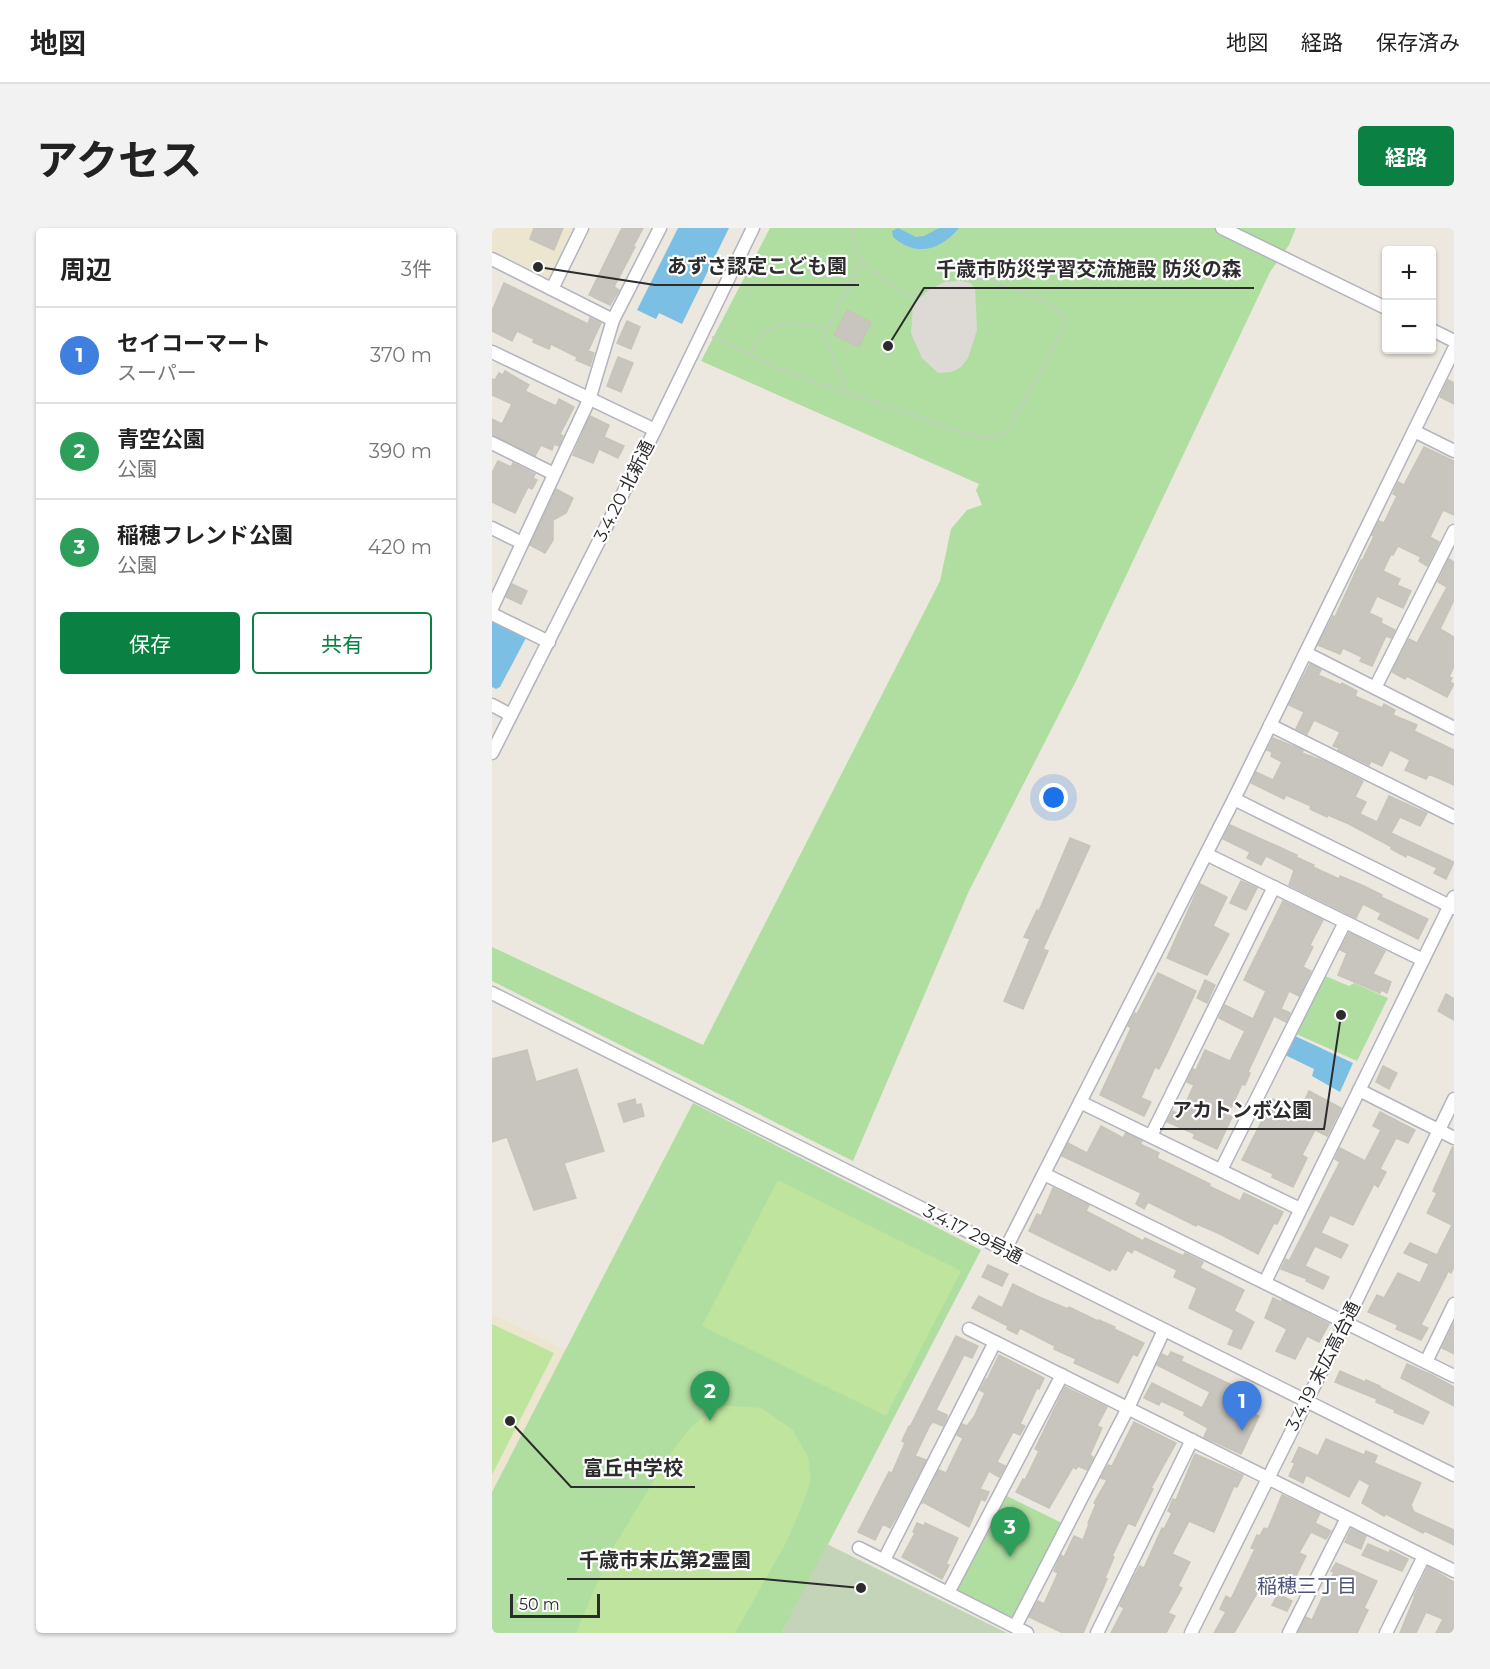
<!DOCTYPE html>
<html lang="ja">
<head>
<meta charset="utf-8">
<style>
	body { margin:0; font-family:Montserrat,"Noto Sans JP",sans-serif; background:#f2f2f2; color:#222 }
	.controls { position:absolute; right:18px; top:18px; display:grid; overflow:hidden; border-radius:6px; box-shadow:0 2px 4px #0004 }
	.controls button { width:54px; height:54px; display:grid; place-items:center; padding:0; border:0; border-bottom:2px solid #e0e0e0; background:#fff; color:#222; font:30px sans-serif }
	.scale { position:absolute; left:18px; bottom:15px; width:90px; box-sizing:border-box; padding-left:6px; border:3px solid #2c2c2c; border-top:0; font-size:16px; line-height:21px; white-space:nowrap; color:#2c2c2c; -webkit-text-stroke:4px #fff; paint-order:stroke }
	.you { position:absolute; left:562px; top:570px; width:21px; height:21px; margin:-15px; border:4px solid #fff; border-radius:50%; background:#1a73e8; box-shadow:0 0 0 9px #1a73e833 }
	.badge { display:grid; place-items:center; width:39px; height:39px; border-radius:50%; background:#0b8043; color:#fff; font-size:20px; font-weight:700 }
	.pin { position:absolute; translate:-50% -50px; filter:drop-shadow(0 2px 3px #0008) }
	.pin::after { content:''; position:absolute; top:32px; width:21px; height:18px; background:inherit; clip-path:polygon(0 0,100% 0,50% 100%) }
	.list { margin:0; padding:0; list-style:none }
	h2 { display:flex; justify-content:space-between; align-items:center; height:78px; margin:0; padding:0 24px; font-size:26px }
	h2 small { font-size:20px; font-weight:400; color:#767676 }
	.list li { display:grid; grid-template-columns:39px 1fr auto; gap:18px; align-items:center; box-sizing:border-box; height:96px; padding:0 24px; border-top:2px solid #e0e0e0 }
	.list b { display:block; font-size:22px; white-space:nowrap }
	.list p { margin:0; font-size:20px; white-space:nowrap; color:#767676 }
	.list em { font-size:20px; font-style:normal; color:#767676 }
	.actions { display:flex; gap:12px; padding:18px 24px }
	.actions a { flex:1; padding:14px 0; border:2px solid #0b8043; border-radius:6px; text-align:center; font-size:21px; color:#0b8043 }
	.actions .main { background:#0b8043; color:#fff }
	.map { position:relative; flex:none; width:962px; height:1405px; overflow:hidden; border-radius:6px }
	header { display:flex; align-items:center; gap:36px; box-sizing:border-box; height:84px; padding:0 30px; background:#fff; border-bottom:2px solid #e0e0e0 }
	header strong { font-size:28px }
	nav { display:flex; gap:33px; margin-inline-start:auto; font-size:21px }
	.intro { display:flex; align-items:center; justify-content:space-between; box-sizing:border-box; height:144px; padding:0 36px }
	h1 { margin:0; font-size:42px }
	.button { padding:15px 27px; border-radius:6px; background:#0b8043; color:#fff; font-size:21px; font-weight:700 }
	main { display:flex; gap:36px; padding:0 36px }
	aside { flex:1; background:#fff; border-radius:6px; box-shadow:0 2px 4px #0004 }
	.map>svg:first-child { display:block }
</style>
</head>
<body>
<header>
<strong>地図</strong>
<nav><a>地図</a><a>経路</a><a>保存済み</a></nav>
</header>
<div class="intro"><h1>アクセス</h1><a class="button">経路</a></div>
<main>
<aside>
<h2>周辺<small>3件</small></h2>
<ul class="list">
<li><span class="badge" style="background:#3f7fe0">1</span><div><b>セイコーマート</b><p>スーパー</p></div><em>370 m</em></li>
<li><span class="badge" style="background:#2e9e5b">2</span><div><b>青空公園</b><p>公園</p></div><em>390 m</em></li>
<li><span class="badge" style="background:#2e9e5b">3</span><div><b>稲穂フレンド公園</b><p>公園</p></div><em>420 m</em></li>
</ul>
<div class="actions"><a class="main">保存</a><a>共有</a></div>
</aside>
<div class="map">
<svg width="962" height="1405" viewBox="0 0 962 1405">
	<rect width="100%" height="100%" fill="#ece8df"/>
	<g fill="#ece5d0">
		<polygon points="0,0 82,0 57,53 0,24"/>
		<polygon points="0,1086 74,1122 0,1264"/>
	</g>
	<g fill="#b0dea1">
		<polygon points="278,0 804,0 797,17 778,44 585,451 477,663 361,933 0,753 0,719 211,817 448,353 459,301 475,282 490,277 484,262 487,256 209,133"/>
		<polygon points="831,747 857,758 862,755 896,770 865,833 802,805"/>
		<polygon points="201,875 489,1022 290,1405 0,1405 0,1264"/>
		<polygon points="515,1268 570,1295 521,1392 465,1362"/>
	</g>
	<polygon fill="#c3d4b8" points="335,1316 515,1405 290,1405"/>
	<g fill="#bfe49d">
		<polygon points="286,952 469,1043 394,1188 210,1098"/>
		<polygon points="0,1096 62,1125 0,1247"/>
		<polygon points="227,1177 269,1180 301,1202 316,1229 319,1252 311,1275 295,1313 243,1405 84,1405 118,1325 178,1226 199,1199"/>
	</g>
	<polygon fill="#dddad6" points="468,53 478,55 483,60 485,102 476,130 469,139 460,144 446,145 430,130 419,105 421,76 438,61 453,54"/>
	<g fill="#7cbfe4">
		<polygon points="186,0 237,0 190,96 167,85 164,91 145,82"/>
		<path d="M 406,0 L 424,9 L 432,8 L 447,0 L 467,0 C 448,23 424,29 401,9 L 400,3 Z"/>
		<polygon points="0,391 35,408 8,459 4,461 0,459"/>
		<polygon points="803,808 861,835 848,864 820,848 822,841 793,827"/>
	</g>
	<g fill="#c8c4be" stroke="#c7c4b9" stroke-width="1.5">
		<polygon points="42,0 71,0 62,22 38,11"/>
		<polygon points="130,0 151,0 141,19 143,19 122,59 127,62 118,77 97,67"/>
		<polygon points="12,55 96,96 98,90 109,95 96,123 102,125 98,138 84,132 85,129 59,116 57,121 41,114 42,111 25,103 20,113 0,103 0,83"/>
		<polygon points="355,82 379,94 367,119 342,107"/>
		<polygon points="135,93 148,99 139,121 125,115"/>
		<polygon points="126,129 141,135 129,164 115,158"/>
		<polygon points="13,143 37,157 33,163 47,170 64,178 67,171 82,179 68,206 71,208 67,218 62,216 60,222 49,217 43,228 0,207 0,191 10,196 20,176 0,167 0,151 3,152 7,145 11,147"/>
		<polygon points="956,152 962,155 962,176 948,169"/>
		<polygon points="98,188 117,197 112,209 132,218 126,230 107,221 101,235 81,227"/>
		<polygon points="932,219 962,233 962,287 951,282 938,309 947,314 935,338 927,333 929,329 906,318 901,327 899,326 891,343 908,351 905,357 919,363 911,380 885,368 877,385 890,391 889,395 903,402 899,410 894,408 880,438 868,433 870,429 851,420 848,426 826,417 841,388 843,389 869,332 870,333 882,308 880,307 887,293 892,295 905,268 901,266 906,254 912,257"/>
		<polygon points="6,233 19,239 21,235 43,246 41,250 45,252 40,261 36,259 23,285 0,274 0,245"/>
		<polygon points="64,261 81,270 74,285 61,292 61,312 53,325 38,317"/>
		<polygon points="957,331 962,334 962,372 948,401 962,409 962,438 957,449 960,450 958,454 962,456 955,469 915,448 913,451 900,444 917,411 925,415 955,359 946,354"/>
		<polygon points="20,356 35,363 29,376 14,369"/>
		<polygon points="818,436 829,442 826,447 849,457 850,455 865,463 863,468 890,480 892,476 903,482 901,487 925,497 922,503 962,522 962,557 937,546 934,551 913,542 918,532 898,522 890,538 879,533 877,537 846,522 847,520 841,518 848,504 822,492 815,506 804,501 812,484 797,477"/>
		<polygon points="781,510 808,521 811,523 810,525 834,534 871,553 863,569 874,574 868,586 885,594 897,568 935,585 928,598 908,589 899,605 962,634 954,651 942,645 945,640 915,626 914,629 899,621 900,619 857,596 836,587 835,589 818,581 819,578 794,567 792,571 759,555 764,544 781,552 790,534 779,528 780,524 775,522"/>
		<polygon points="738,597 805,627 804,629 822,637 821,639 847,651 848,648 872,658 890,667 889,669 936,691 926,711 886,691 889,685 871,676 864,690 797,657 802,642 774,628 769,637 755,630 758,624 731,611"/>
		<polygon points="578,610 598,618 551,721 556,723 531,781 512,773 538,711 532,709 545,682 547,683"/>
		<polygon points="749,653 765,660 754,682 738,675"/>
		<polygon points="708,656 735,669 721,698 737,706 715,747 675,730"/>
		<polygon points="791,673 831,692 818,717 821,719 811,739 819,743 807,768 797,763 789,781 798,785 794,794 782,788 756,844 758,845 753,857 750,856 736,887 740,889 725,921 701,910 703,906 675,894 681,883 688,887 702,857 695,854 701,841 704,842 713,822 738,833 753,803 727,790 733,777 761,791 774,763 752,752"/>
		<polygon points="857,705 893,723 881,746 899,754 895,765 889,762 888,765 846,747 855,725 848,722"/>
		<polygon points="666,745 704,763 674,827 667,841 663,839 649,870 659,874 652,888 608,867 639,800 636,798 643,785 645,786"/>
		<polygon points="713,752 723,757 715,775 705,770"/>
		<polygon points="954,766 962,771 962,792 946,783"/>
		<polygon points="35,822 44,854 85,841 112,923 72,935 84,970 42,982 15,909 0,914 0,831"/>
		<polygon points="891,838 905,845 897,861 884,854"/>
		<polygon points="817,863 849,880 835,908 823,902 810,927 815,930 801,959 780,949 781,946 750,932 781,871 807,884"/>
		<polygon points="143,871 144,877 149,876 152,888 132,894 126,876"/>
		<polygon points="888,884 923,902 916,915 904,910 888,941 894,944 886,959 882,956 861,997 838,987 829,1005 856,1017 849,1030 823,1018 813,1038 837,1049 831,1061 814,1053 815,1051 789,1041 794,1031 797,1033 848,934 843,931 848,920 873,933 889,902 881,898"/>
		<polygon points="609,898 631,910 634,905 650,913 648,916 667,925 665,930 718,956 717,958 748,973 752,965 791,984 785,996 782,995 766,1026 728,1006 705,996 704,998 656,974 652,981 644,976 649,965 570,928 576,915 595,925"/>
		<polygon points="961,918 962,1039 959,1045 956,1043 954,1048 929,1097 936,1100 929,1112 904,1101 906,1097 876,1084 885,1067 892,1070 906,1045 928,1055 937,1036 912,1025 918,1015 945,1027 960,997 935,985 945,965 941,963"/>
		<polygon points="561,960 597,977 594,983 651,1013 653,1010 691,1028 693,1025 711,1034 708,1040 752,1062 742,1083 762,1094 749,1121 736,1116 742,1102 697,1080 705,1060 682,1049 685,1042 642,1021 640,1025 635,1022 624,1042 620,1040 618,1043 537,1003 545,986 549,988"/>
		<polygon points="496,1037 516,1046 510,1058 490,1049"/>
		<polygon points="521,1056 547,1069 576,1081 577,1079 606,1093 607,1092 623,1099 622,1101 652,1115 645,1128 641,1126 626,1155 582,1135 584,1131 562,1121 563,1118 528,1100 525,1106 515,1101 516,1098 480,1080 487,1068 510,1080"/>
		<polygon points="781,1070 789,1074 790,1072 837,1096 827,1114 815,1108 803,1131 784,1123 795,1101 773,1090"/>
		<polygon points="962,1095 962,1126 950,1120"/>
		<polygon points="464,1108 486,1118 480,1130 472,1127 444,1182 455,1187 455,1189 451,1198 441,1194 438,1197 423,1228 434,1232 407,1284 398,1300 391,1296 383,1312 366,1304 397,1244 400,1245 413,1215 410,1213 417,1198 418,1199"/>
		<polygon points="679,1124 691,1129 689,1133 757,1165 749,1180 767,1188 749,1226 712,1209 716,1200 692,1187 693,1184 669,1173 667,1177 652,1170 660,1155 710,1180 718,1164 665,1137 670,1126 676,1129"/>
		<polygon points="507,1127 552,1150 547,1161 545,1160 528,1196 533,1198 528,1207 521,1204 505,1234 513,1238 507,1249 497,1243 488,1261 497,1264 493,1273 489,1271 477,1299 431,1274 430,1276 447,1242 454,1245 471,1210 465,1207 470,1196 475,1198 482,1189 493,1165 488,1162 494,1151 495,1152"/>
		<polygon points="915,1136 940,1147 962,1159 962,1178 909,1150"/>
		<polygon points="848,1143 873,1154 874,1152 888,1158 887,1159 937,1184 931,1196 902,1184 903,1182 884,1174 885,1171 843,1154"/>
		<polygon points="573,1159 615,1179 605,1198 610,1200 598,1227 601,1229 595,1242 586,1238 584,1241 581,1239 557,1280 524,1264 531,1251 533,1252 547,1223 543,1221"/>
		<polygon points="642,1194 684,1215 659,1260 661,1261 643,1298 636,1295 620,1328 622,1329 613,1350 615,1351 591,1405 571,1405 537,1389 546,1373 552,1376 566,1345 562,1343 569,1327 572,1329 582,1308 591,1312 597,1296 596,1295 604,1276 602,1275 615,1252 609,1250 616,1237 620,1238"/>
		<polygon points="834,1211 872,1227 874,1223 885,1228 882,1235 929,1255 919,1277 922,1284 962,1302 962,1317 933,1303 931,1305 894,1286 892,1288 870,1275 878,1257 867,1251 857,1269 814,1247 811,1255 797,1248 803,1235 800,1234 807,1219 826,1228"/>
		<polygon points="703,1226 751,1247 745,1259 742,1258 722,1304 697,1293 680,1326 698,1334 686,1358 690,1360 676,1385 683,1388 674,1405 619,1405 632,1380 628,1378 635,1362 648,1338 652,1340 670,1300 672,1301 680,1285 676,1283 681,1271 684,1272"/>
		<polygon points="790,1267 828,1285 823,1295 839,1303 834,1311 819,1304 807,1325 814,1328 796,1364 772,1353 742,1405 722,1405 734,1384 728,1381 734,1368 739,1371 763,1321 759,1320 765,1307 768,1308 772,1300 776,1301"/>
		<polygon points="425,1295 432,1298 433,1295 466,1310 454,1336 457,1337 450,1351 410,1329 423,1305 421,1304"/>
		<polygon points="859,1301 874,1308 869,1321 853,1314"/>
		<polygon points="876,1316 897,1325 898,1322 916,1331 910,1343 870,1327"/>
		<polygon points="844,1335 885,1353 872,1380 876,1382 865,1405 806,1405 814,1389 820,1392 842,1344 839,1343"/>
		<polygon points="936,1339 962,1354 962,1399 959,1405 944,1405 951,1391 934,1384 924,1405 908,1405 923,1368 922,1368"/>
		<polygon points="786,1366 800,1373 795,1383 780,1377"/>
	</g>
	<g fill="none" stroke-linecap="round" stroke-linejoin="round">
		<g stroke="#b2b4be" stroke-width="15">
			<g id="minor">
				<polyline points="730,0 894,80"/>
				<polyline points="0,31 121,92"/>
				<polyline points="60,61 90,0"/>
				<polyline points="940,102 962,113"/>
				<polyline points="0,124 163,202"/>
				<polyline points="922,203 962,223"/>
				<polyline points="0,215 62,246"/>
				<polyline points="0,300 30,315"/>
				<polyline points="0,380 97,172 121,92 168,0"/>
				<polyline points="0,386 57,414"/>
				<polyline points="814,425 962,500"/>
				<polyline points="883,460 962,303"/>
				<polyline points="0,477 19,487"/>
				<polyline points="778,497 962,589"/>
				<polyline points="0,525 163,202 261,0"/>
				<polyline points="742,571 962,680"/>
				<polyline points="714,626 931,732"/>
				<polyline points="0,765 962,1247"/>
				<polyline points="867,862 962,910"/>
				<polyline points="588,874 808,981"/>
				<polyline points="659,908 782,659"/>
				<polyline points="729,942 853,694"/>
				<polyline points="552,946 962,1148"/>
				<polyline points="513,1022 742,571 962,121"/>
				<polyline points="773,1054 962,669"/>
				<polyline points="477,1101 962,1343"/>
				<polyline points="934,1134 962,1076"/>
				<polyline points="367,1320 535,1405"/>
				<polyline points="392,1332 503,1114"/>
				<polyline points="456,1365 570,1147"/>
				<polyline points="523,1399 636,1180 672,1102"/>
				<polyline points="605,1405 700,1212"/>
				<polyline points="699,1405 854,1094 962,871"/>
				<polyline points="797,1405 855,1290"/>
				<polyline points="894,1405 932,1328"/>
			</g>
		</g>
		<g stroke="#c8c8c8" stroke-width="2" stroke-dasharray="4.5 3" stroke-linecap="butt">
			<polyline points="361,0 360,12 370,34 412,66 424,67 434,65"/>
			<path d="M 335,102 C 299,93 277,87 259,127 L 297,145 L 482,208 L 491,210 L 503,209 L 517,202 L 572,100 L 573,89 C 549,66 515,59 484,50 L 478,55"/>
			<polyline points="220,109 259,127"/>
			<polyline points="356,165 332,107 370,34"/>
		</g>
		<use href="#minor" stroke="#fff" stroke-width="12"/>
	</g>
	<g text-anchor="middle" stroke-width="4.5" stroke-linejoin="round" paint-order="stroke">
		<g font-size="18" fill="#2c2c2c" stroke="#fff">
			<text transform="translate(132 263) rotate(-63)" y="6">3.4.20 北新通</text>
			<text transform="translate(481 1006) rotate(27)" y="6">3.4.17 29号通</text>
			<text transform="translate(831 1138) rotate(-63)" y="6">3.4.19 末広高台通</text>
		</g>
		<g font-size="20" fill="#4f5379" stroke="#fff">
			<text x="815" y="1365">稲穂三丁目</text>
		</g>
	</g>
	<path fill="none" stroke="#2c2c2c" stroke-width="2" d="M46 39L163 57H367M396 118L432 60H762M849 787L832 901H668M18 1193L79 1259H203M369 1360L271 1351H75"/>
	<g fill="#2c2c2c" stroke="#fff" stroke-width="2">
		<circle cx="46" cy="39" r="6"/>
		<circle cx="396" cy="118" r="6"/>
		<circle cx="849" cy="787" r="6"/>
		<circle cx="18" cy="1193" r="6"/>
		<circle cx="369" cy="1360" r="6"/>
	</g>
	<g font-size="20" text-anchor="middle" font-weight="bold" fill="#2c2c2c" stroke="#fff" stroke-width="4.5" stroke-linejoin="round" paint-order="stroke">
		<text x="265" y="45">あずさ認定こども園</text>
		<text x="597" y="48">千歳市防災学習交流施設 防災の森</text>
		<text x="750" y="889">アカトンボ公園</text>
		<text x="141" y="1247">富丘中学校</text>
		<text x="173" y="1339">千歳市末広第2霊園</text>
	</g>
</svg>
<div class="controls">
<button>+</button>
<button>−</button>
</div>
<div class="scale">50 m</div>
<div class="you"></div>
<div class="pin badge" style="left:750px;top:1203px;background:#3f7fe0">1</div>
<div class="pin badge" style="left:218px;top:1193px;background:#2e9e5b">2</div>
<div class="pin badge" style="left:518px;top:1329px;background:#2e9e5b">3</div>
</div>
</main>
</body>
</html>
